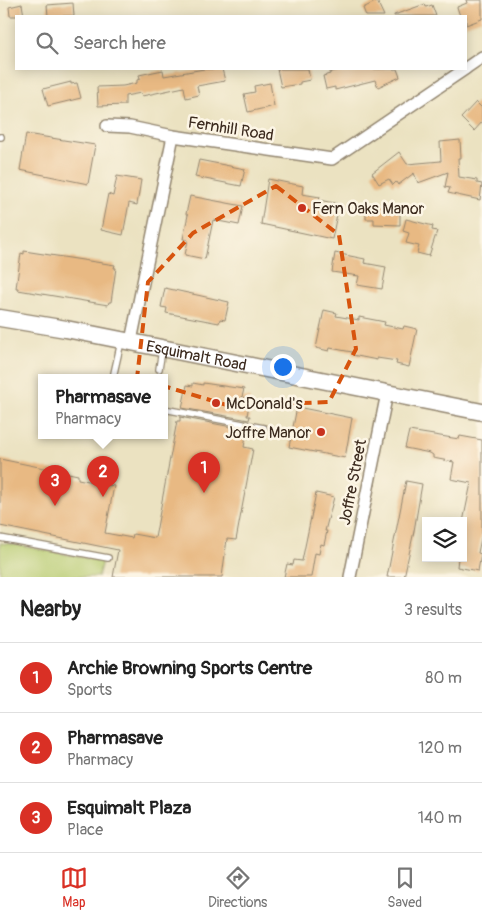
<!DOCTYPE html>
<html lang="en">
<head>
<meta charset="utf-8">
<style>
	body { margin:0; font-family:Pangolin,sans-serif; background:#f6f6f6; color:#222 }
	.controls { position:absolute; right:15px; bottom:15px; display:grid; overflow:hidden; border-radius:0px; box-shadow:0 2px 12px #0003 }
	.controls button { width:45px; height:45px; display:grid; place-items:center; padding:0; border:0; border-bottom:1px solid #e0e0e0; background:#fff; color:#222; font:25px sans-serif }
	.you { position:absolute; left:282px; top:366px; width:18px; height:18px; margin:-12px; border:4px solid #fff; border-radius:50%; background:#1a73e8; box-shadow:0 0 0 8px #1a73e833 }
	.badge { display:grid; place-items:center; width:32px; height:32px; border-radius:50%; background:#d93025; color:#fff; font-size:16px; font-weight:700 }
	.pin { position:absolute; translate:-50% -41px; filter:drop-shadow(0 1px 2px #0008) }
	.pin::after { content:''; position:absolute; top:26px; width:18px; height:15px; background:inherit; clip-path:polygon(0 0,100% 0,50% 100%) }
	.popup { position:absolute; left:38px; top:374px; width:130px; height:65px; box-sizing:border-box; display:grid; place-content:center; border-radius:0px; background:#fff; filter:drop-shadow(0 1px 4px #0005); font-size:16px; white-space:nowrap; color:#767676 }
	.popup b { font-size:19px; color:#222 }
	.popup::after { content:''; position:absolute; left:50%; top:100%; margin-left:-10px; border:10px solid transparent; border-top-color:#fff }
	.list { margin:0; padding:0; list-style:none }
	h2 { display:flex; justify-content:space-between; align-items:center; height:65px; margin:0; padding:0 20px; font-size:21px }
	h2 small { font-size:16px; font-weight:400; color:#767676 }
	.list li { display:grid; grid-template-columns:32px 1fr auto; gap:15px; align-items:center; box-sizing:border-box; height:70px; padding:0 20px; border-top:1px solid #e0e0e0 }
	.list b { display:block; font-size:19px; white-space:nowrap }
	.list p { margin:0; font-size:16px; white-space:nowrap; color:#767676 }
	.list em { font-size:16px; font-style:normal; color:#767676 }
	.icon { flex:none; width:28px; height:28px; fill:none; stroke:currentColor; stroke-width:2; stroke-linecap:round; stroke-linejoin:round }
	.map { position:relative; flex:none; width:482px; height:577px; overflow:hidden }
	.search { position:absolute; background:#fff; box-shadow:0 2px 12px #0003; left:15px; right:15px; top:15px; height:55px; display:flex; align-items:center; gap:12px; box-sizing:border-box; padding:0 18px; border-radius:0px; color:#767676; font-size:19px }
	.sheet { height:275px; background:#fff }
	nav { display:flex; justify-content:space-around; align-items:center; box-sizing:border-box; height:70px; border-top:1px solid #e0e0e0; background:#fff; font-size:14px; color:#767676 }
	nav a { display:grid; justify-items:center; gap:2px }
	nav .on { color:#d93025 }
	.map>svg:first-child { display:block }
</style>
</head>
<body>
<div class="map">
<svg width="482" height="577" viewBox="0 0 482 577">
	<rect width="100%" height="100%" fill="#fcf5e5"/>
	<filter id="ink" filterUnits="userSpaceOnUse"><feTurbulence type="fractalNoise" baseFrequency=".02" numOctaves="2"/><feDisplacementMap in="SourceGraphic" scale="10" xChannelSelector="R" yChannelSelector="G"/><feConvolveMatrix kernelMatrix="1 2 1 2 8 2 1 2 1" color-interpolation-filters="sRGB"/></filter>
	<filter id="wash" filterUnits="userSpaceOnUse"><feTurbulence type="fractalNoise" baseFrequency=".0096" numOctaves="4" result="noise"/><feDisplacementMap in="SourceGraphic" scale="20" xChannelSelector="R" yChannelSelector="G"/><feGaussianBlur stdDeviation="1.12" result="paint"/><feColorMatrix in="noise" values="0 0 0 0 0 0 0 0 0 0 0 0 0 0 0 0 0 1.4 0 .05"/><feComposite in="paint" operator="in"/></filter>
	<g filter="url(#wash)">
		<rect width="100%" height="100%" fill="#ebe2c1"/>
		<polygon fill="#b6cb6f" stroke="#787a46" points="0,543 11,544 102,561 98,577 0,577"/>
		<g id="blocks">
			<g fill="#e8b983">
				<polygon points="466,0 482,0 482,19 466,25 466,16 460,16 457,7 467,3"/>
				<polygon points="377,1 384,16 366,16 363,8"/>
				<polygon points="73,3 74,16 48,16 47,5"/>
				<polygon points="22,4 24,16 10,16 9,7"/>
				<polygon points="425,4 426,7 432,5 436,16 394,16 394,15"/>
				<polygon points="204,69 222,69 225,81 197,86 199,95 186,98 184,87 142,96 141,93 125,96 125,105 98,106 97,87 123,86 137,83 137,80 140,79 139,75 163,70 164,76"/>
				<polygon points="277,69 308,69 310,80 300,82 300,84 281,87"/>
				<polygon points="345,69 397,69 400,77 378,87 375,80 335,90 335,87 326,89 323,76 330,74 330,72"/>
				<polygon points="71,82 71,84 77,83 81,98 48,106 43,89"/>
				<polygon points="270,83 274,106 248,112 244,94 255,92 254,86"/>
				<polygon points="476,102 482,108 482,122 474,131 461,118"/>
				<polygon points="26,134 95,145 88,184 20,170"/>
				<polygon points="460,140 461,158 458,158 459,177 477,180 477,183 482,184 480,200 448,193 450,188 445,187 448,172 418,183 414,173 398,185 396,182 393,185 389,179 379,184 372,173 399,152 407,164 441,161 440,142"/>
				<polygon points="199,160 245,169 241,186 195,177"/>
				<polygon points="117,176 141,180 137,205 129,203 123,235 101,230 108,194 113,196"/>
				<polygon points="268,179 303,186 302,194 320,197 319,200 339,204 332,239 261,224"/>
				<polygon points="190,196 243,206 239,225 213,220 205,259 185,255 188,240 183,239 188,215 186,214"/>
				<polygon points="366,204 400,205 400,225 374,224 374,219 366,219"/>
				<polygon points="406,219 433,226 432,230 437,231 429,256 417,253 419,246 406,243 409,233 403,231"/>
				<polygon points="24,251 115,265 114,268 116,268 111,302 109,302 108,305 18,290 18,288 16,288 21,253 24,254"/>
				<polygon points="335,253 365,259 364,263 386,267 382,289 357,285 359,276 332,272"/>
				<polygon points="165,288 229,302 225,320 220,319 219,323 166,313 167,308 161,307"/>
				<polygon points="324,310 337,313 336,316 359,320 359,317 385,322 384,325 403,329 404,326 417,329 409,367 396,364 397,361 377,358 377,360 352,355 352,352 330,348 329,351 316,348"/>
				<polygon points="193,383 203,385 203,383 244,389 242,397 250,398 247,416 250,416 249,420 182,408 187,385 193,386"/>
				<polygon points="297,407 352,418 345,458 289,447"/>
				<polygon points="180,417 247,430 244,447 253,449 236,540 227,539 222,577 113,577 118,550 0,526 0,459 78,475 78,479 114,486 105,533 132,538 133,534 155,538 177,421 180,421"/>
				<polygon points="409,431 459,439 460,436 482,440 482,533 478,553 481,554 478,571 457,567 458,558 463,558 463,522 471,483 451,479 454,462 433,458 433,455 430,453 405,448"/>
				<polygon points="406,481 422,484 414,531 404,577 387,577"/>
				<polygon points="316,493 334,497 325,531 327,531 324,545 321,544 319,554 315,553 311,577 284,577 287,564 293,565 294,560 302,561"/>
			</g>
		</g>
	</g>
	<g filter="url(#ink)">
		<use href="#blocks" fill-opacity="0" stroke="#938670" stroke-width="1"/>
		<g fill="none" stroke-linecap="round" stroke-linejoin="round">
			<g stroke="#938670" stroke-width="8">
				<g id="lane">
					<polyline points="0,137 1,137"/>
					<polyline points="159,369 162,350"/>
					<polyline points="114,373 121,342"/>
					<polyline points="164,409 264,428"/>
					<polyline points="0,538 108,558"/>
				</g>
			</g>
			<g stroke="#938670" stroke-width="14">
				<g id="street">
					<polyline points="466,68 482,57"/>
					<polyline points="107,126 130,127 173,136 332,159 465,69"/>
					<polyline points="131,341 173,136"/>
					<polyline points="350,577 387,393"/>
				</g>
			</g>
			<g stroke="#938670" stroke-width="19">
				<g id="secondary">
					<path id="s1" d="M 0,318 L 66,329 L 482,412"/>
				</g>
			</g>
			<use href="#lane" stroke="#fff" stroke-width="5.5"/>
			<use href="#street" stroke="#fff" stroke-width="11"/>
			<use href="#secondary" stroke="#fff" stroke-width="16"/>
		</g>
	</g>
	<path fill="none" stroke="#d7540e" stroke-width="4" stroke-dasharray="10 6" stroke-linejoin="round" d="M 276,186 L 339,235 L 356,349 L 329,402 L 230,406 L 137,378 L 148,282 L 193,233 Z"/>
	<g fill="#c8321e" stroke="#fcf5e5" stroke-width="2">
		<circle cx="302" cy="208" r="5"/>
		<circle cx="216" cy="403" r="5"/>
		<circle cx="321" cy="432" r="5"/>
	</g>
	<g text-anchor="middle" stroke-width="5" stroke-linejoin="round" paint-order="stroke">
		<g font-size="16" fill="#3b2a1e" stroke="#fcf5e5">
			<text transform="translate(231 128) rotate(9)" y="6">Fernhill Road</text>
			<text dy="6" stroke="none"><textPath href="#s1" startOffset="200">Esquimalt Road</textPath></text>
			<text transform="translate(352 482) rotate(-79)" y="6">Joffre Street</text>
		</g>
		<g font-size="16" fill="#3b2a1e" stroke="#fcf5e5" text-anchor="start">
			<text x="312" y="214">Fern Oaks Manor</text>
			<text x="226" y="409">McDonald's</text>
			<text x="311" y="438" text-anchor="end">Joffre Manor</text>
		</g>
	</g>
</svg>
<div class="controls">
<button><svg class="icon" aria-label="layers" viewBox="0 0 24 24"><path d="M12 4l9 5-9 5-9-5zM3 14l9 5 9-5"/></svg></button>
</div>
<div class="you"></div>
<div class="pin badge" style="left:204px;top:493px">1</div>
<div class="pin badge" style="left:103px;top:497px">2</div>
<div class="popup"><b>Pharmasave</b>Pharmacy</div>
<div class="pin badge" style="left:55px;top:506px">3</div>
<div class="search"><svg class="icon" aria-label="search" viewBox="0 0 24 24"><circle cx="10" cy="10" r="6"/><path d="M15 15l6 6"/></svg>Search here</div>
</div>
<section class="sheet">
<h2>Nearby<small>3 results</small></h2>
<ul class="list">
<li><span class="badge">1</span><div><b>Archie Browning Sports Centre</b><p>Sports</p></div><em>80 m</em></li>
<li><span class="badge">2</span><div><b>Pharmasave</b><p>Pharmacy</p></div><em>120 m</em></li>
<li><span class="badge">3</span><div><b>Esquimalt Plaza</b><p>Place</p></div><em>140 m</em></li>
</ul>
</section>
<nav>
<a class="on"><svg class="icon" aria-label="map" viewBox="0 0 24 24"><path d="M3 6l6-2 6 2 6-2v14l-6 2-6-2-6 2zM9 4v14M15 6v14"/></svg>Map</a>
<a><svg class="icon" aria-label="directions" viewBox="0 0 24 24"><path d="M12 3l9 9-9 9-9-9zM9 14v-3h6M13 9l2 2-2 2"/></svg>Directions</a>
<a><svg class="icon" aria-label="saved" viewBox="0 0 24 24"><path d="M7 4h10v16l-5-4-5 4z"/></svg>Saved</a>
</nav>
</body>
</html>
